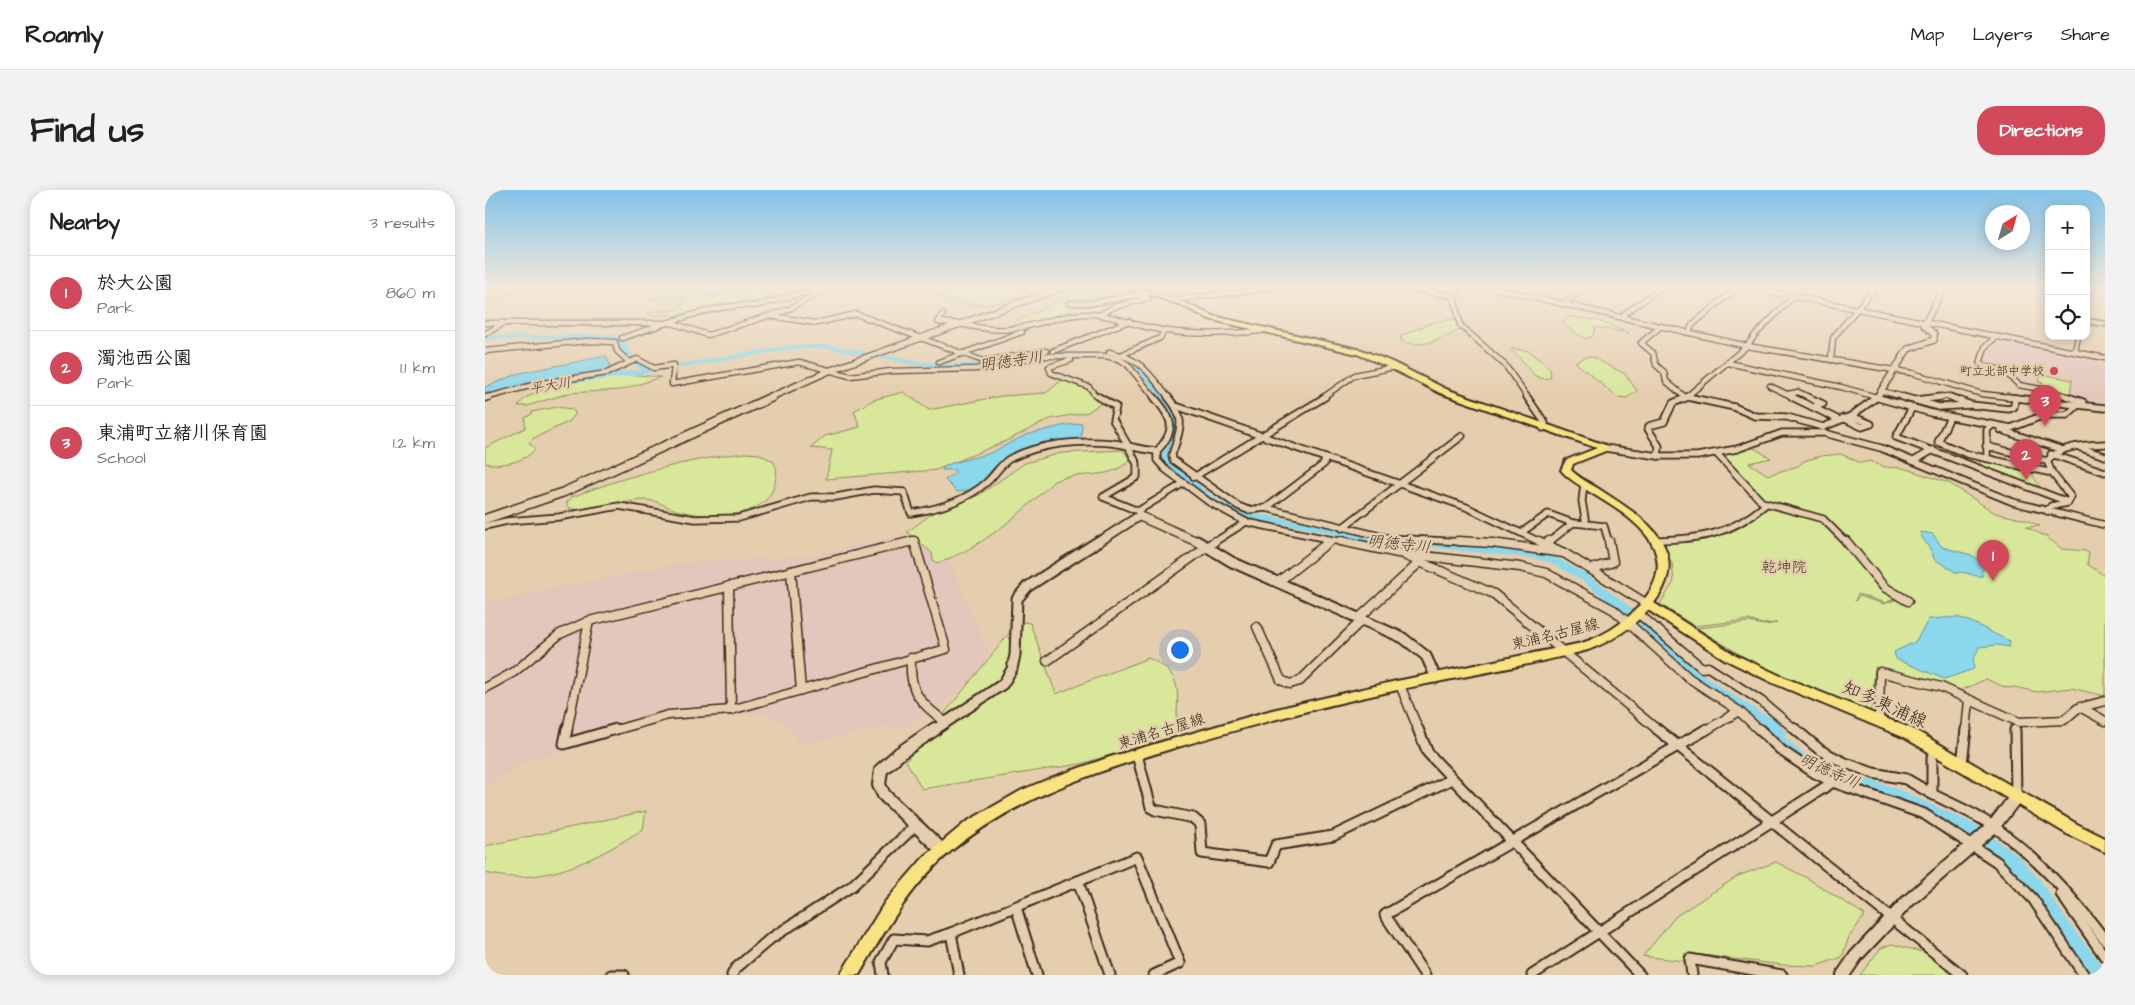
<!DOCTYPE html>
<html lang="en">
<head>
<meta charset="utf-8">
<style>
	body { margin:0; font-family:"Architects Daughter","Klee One",sans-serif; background:#f2f2f2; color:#202124 }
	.controls { position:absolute; right:15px; top:15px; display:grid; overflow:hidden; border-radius:10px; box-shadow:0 2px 12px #0003 }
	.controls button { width:45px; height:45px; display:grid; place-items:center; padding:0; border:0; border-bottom:1px solid #e0e0e0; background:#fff; color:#202124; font:25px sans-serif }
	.compass { position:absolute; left:1500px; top:15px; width:45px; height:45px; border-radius:50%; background:#fff; box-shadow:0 2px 12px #0003; rotate:37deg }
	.you { position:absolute; left:694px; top:459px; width:18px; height:18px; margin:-12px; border:4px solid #fff; border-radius:50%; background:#1a73e8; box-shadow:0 0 0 8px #1a73e833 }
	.badge { display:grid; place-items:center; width:32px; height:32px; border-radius:50%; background:#d1495b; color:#fff; font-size:16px; font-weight:700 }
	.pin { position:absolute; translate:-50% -41px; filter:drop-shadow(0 1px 2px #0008) }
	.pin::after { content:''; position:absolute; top:26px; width:18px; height:15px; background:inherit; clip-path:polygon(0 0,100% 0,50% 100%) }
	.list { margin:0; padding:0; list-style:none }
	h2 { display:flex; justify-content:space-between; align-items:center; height:65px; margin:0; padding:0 20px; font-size:21px }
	h2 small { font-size:16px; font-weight:400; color:#757577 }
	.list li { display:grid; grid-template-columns:32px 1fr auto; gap:15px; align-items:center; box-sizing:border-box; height:75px; padding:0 20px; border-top:1px solid #e0e0e0 }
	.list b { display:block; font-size:19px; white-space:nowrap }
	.list p { margin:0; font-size:16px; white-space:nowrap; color:#757577 }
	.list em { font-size:16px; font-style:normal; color:#757577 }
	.icon { flex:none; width:28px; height:28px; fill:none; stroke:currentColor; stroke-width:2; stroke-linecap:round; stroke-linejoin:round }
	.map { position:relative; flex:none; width:1620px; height:785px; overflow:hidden; border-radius:20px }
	header { display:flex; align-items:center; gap:30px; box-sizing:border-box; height:70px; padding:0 25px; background:#fff; border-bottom:1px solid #e0e0e0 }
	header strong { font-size:24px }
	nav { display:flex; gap:28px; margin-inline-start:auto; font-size:18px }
	.intro { display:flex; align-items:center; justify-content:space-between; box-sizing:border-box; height:120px; padding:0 30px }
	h1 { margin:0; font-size:35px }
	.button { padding:12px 22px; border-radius:20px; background:#d1495b; color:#fff; font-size:18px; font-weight:700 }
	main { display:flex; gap:30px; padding:0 30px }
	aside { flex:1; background:#fff; border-radius:20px; box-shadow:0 2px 12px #0003 }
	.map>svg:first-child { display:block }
</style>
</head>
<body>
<header>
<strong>Roamly</strong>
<nav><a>Map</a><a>Layers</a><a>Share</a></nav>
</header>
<div class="intro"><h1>Find us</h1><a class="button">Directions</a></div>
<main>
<aside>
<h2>Nearby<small>3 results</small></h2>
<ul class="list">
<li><span class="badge">1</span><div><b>於大公園</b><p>Park</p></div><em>860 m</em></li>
<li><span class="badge">2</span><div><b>濁池西公園</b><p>Park</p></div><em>1.1 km</em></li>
<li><span class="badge">3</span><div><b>東浦町立緒川保育園</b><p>School</p></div><em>1.2 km</em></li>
</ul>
</aside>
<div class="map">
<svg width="1620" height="785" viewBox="0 0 1620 785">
	<rect width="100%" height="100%" fill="#e5ceae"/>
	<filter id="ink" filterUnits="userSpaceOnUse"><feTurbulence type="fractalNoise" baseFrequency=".02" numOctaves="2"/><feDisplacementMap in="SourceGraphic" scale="10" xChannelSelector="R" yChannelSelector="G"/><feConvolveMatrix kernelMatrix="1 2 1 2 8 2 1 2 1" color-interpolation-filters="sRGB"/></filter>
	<g filter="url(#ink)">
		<g fill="#e3c6bc">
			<polygon points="1514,148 1620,169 1620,217 1533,193 1519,181 1498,173 1503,157"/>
			<polygon points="450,338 503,461 494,487 420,538 400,536 314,555 302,533 281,524 177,533 39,573 0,595 0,413 196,373 326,366"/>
		</g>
		<g fill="#d8e79a" stroke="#8a885c">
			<polygon points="0,97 57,97 0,110"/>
			<polygon points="163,97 195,97 228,107 268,97 310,97 267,114 259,112 203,126 163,124 168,121 189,121 200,113 197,104 165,110 167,98"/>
			<path d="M 467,97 L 538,97 L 541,99 C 521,119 478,118 454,106 L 453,104 Z"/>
			<polygon points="597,98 634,101 624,106 593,112 580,127 530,138 528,135 532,131 562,117 584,102"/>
			<polygon points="1084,127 1111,130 1144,143 1110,137 1108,146 1100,149 1079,135 1079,130"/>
			<path d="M 968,129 L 975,129 L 979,133 L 978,138 C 961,147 936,160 917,151 L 915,146 L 946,133 Z"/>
			<path d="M 1028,159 L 1044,161 L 1065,179 L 1066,187 C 1048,196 1038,166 1026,160 Z"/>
			<polygon points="1101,167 1107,167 1140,184 1152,201 1142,208 1132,207 1090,172"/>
			<path d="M 141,184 L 176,187 L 136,200 L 84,203 L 42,216 L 33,216 C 47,194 116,186 141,184 Z"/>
			<polygon points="1557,184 1587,190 1585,204 1555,197 1558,193 1553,192"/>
			<polygon points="577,190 607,198 620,210 603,222 565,229 521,251 451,280 341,289 347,260 326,258 340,246 375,237 369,221 388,210 418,202 444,220 516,206 561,203"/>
			<path d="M 72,217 L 86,219 L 91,223 L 85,231 L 47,249 L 44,253 L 50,259 C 41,272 15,277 0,273 L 0,258 L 40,238 L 40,228 L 47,224 L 47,222 Z"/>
			<path d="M 1265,256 L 1286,268 L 1264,273 L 1283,285 L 1313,276 L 1319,271 L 1336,266 L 1356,264 L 1376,273 L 1384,271 L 1400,277 L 1418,278 L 1464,293 L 1510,323 L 1541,330 L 1555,336 L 1541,337 L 1562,347 L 1577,359 L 1600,361 L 1604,363 L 1602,374 L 1620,386 L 1620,506 L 1586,498 L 1552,502 L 1529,497 L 1522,498 L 1501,489 L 1475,501 L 1461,495 L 1390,477 L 1386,521 L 1274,476 L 1212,438 L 1263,432 L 1280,435 L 1292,433 L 1277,434 L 1263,430 L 1209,436 L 1175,414 L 1189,392 L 1187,373 L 1171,350 C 1219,351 1247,351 1283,316 L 1325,325 L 1341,334 L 1409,409 L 1400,413 L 1373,404 L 1370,411 L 1374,406 L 1399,414 L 1410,410 L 1402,397 L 1346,334 L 1327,324 L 1282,314 L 1274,308 L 1271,300 L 1247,280 L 1235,265 Z"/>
			<path d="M 638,260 L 645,270 C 623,292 595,280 569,291 C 535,324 497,358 452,373 L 448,370 L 447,363 L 422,342 L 452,320 L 494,305 L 540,273 L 576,263 Z"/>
			<path d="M 261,263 L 274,264 L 288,271 C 294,280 291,286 289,296 C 279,331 223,328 195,321 C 182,318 174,310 159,310 C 135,310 104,330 82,316 L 82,312 L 87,307 C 138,287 206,268 261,263 Z"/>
			<polygon points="1495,269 1545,281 1556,299 1495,276"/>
			<path d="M 539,432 L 545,433 L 571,504 L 663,468 C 701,484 692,506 691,541 L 682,548 L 595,574 L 437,599 L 421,571 L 531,435 Z"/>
			<path d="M 161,621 L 158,639 C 119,664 78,687 31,687 C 21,687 10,685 0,683 L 0,656 Z"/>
			<polygon points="1291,672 1322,688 1380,725 1364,747 1357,767 1331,776 1298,775 1200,763 1199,771 1158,766 1191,726 1253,686"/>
			<polygon points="1407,754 1449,765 1472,785 1375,785 1396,758"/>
		</g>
		<g fill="#8bd7eb" stroke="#6b9299">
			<polygon points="121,166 126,178 120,182 0,207 0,197 35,183"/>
			<path d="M 597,233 L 596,250 C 570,252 539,254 518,270 C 499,283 499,300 472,302 L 460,290 L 471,282 L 469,280 L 457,280 L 461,275 L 505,263 L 541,245 L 576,236 Z"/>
			<path d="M 1435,342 L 1448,344 L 1457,357 L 1486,365 L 1498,372 L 1499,378 L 1496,382 L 1498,386 C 1489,388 1481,380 1472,383 L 1449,369 C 1447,357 1438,353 1435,342 Z"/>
			<path d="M 1472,427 C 1493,433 1505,443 1525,451 L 1524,457 L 1512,455 L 1494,457 L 1488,471 L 1489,479 L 1459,489 L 1411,469 L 1409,462 L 1430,452 L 1444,429 Z"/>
		</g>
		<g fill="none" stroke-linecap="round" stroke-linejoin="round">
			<g fill="#8bd7eb" fill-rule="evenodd">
				<path d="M 129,144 L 141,149 C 146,168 149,171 168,178 L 310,155 L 345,155 L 431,171 L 472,174 L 500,173 L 546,162 L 595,162 L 599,164 L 595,166 L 546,166 L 500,177 L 472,178 L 431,175 L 345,159 L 310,159 L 131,188 L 61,196 L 35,202 L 31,200 L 32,198 L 61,192 L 158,179 C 145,175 135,166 134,152 L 128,148 L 0,150 L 0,146 Z"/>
				<path d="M 608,163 C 618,162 630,162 639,166 C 658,173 698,217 697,239 C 697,250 687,260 684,270 L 731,309 L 756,321 L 842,336 L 884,348 L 952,352 L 1054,363 L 1074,369 L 1106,387 L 1146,418 L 1225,490 L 1278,524 L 1289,528 L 1301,542 L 1299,547 L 1317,562 L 1364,586 L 1387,590 L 1418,601 L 1493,636 L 1536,668 L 1555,690 L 1586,736 L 1620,779 L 1620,785 L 1603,785 L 1574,748 L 1543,700 L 1524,678 L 1483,646 L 1408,609 L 1386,602 L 1356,595 L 1307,570 L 1287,552 L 1285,548 L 1287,543 L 1279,536 L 1268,530 L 1215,496 L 1138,424 L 1098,391 L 1066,373 L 1053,369 L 952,358 L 883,354 L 841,342 L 749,326 L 725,313 L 674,271 L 689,239 C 686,216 654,175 632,168 C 624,166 616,168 608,167 Z"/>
			</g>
			<g stroke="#3b2a1e" stroke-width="7">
				<g id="minor-far3">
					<polyline points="917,97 969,106"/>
					<polyline points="975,97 969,106 975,135 1020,175 1043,208"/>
					<polyline points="1004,97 1262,156 1427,183 1497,204 1533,208"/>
					<polyline points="1261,97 1620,168"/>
					<polyline points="686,110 792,97"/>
					<polyline points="584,113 608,113 663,103"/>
					<polyline points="1081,114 1080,112 1105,97"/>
					<path d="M 458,124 L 453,132 C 477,132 500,142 525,139 C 553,136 578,123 607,124 C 628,125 645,134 666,138 C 701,146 740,144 776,141"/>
					<polyline points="616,124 629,117 663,108 653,105"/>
					<polyline points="286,126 331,133 371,124 498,171 561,161"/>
					<polyline points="1138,128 1139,124 1177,97"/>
					<polyline points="1601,131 1620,134"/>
					<polyline points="0,133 187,133 223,145 302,120 345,97"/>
					<polyline points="1176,136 1156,153 1168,163 1171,175 1179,182 1181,191 1201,208"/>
					<polyline points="1204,143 1207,135 1253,97"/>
					<polyline points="0,144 19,133"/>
					<polyline points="1511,147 1500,157 1495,174 1519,181 1534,195 1566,201 1587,208"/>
					<path d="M 137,148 C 170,138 237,110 269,116 L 334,99"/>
					<polyline points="0,161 102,151 130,152 132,161 144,172"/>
					<polyline points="568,161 644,131"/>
					<path d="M 624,162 C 658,169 663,183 684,208"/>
					<polyline points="1590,162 1593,146"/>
					<polyline points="638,164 675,148 680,140"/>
					<polyline points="586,170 564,177 566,183 604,197 610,205 616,208"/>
					<polyline points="1346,170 1348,148 1390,97"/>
					<polyline points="454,172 537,142"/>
					<polyline points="1243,173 1356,197 1395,208"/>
					<polyline points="1285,196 1310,208"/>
					<polyline points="1397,201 1422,208"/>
					<polyline points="1303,204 1313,202 1326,208"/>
					<polyline points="1203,207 1208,208"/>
					<polyline points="0,208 52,194 122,183 152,169 169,178 189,175 187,194 314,172 365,186 407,181 491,179 555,166 620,166 634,169 642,174 670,208"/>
					<polyline points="837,208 870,185 910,177"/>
					<polyline points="1200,208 1262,156 1270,145 1318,97"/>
					<polyline points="1390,208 1392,207"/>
					<polyline points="1446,208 1463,206 1468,208"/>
				</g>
			</g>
			<g stroke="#3b2a1e" stroke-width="9">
				<g id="minor-far2">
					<polyline points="614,207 631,217 628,230 644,257"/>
					<path d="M 683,207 C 702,229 695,240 687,265 L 688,270 L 753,316 L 763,320 L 781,318 L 903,348 L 999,353"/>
					<polyline points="1042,207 1060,233 1058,238"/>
					<polyline points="1203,207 1249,217 1270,226 1302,227 1338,237"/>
					<polyline points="1307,207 1354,230"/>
					<polyline points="1323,207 1338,214 1328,217"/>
					<polyline points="1390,207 1446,223 1526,238 1559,225 1582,225 1593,215"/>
					<polyline points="1418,207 1454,217 1484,215"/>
					<polyline points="1465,207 1486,215 1524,219 1529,217 1530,208"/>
					<polyline points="1522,207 1620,218"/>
					<polyline points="1583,207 1598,212"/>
					<polyline points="0,208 4,207"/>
					<polyline points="1431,210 1456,207"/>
					<polyline points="691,216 981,317 1057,353"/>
					<polyline points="1427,218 1411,247 1583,312"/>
					<polyline points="1465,227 1453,252 1482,264 1567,283"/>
					<polyline points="1358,228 1377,237 1386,234 1366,226"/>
					<polyline points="1338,237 1366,226 1392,207"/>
					<polyline points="1516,240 1578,260"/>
					<polyline points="1501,256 1562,271"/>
					<polyline points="1120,258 1173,266 1212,266 1252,259 1297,243 1339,243 1396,258 1528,312 1620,335"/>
					<polyline points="1596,258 1620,266"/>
					<polyline points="645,260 652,274 652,287 618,307 653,321"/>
					<polyline points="672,261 672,270 680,279 724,312 761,332 862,353"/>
					<polyline points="1232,264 1277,312 1338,329 1362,353"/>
					<polyline points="1566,264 1620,282"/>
					<polyline points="1173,266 1174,256 1163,239 1164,236 1179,232 1188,213 1203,207"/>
					<polyline points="1502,268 1502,240 1506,236"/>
					<polyline points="1429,271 1448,260"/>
					<path d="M 1562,271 C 1575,255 1601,255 1620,254"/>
					<polyline points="1562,271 1567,283 1586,307 1583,312"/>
					<polyline points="709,287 840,207"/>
					<polyline points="1099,294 1097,311 1101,334 1119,336 1124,353"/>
					<polyline points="781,318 839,274 840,268"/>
					<polyline points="1562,321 1566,316 1583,313"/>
					<polyline points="654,324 653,321 699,293"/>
					<path d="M 0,336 L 22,331 L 74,327 L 134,316 L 210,329 L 254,328 L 326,307 L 351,307 L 389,300 L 419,302 L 426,323 C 454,319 481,311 502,292 C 511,284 516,273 526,268 C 556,253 595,250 627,253 C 642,255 657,260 672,261 C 693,239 687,228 669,207"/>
					<polyline points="857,338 977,246"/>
					<polyline points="1037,342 1063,324 1088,333 1101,334"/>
					<path d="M 1171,350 C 1215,349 1245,345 1280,315"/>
					<polyline points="422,353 429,353"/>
					<polyline points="728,353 761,332"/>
					<polyline points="843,353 845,351"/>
					<polyline points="1063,353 1088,333"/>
				</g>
			</g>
			<g stroke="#3b2a1e" stroke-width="11">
				<g id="minor-far1">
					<polyline points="856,351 913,363 1035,377 1061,383 1129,420 1204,488 1254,521 1275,541"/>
					<polyline points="973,351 1007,353 1079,363"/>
					<polyline points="1054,351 1079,363 1162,414"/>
					<polyline points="1361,351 1399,397 1423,411"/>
					<polyline points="1061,354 1064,351"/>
					<polyline points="921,366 1009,404 1174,541"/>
					<polyline points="1106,379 1128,372 1124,351"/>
					<polyline points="306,381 316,500"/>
					<polyline points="793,392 845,351"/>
					<polyline points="244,396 246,520"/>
					<polyline points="1154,424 1217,478 1223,477 1276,511 1312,541"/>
					<polyline points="874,428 935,372"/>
					<polyline points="104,431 428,351"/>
					<polyline points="772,437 796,490 805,494 815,491 878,429"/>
					<path d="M 426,468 C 424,503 434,511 460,532"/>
					<polyline points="562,471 730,351"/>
					<polyline points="915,495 934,541"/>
					<polyline points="0,498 29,482 75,444 104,431"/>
					<polyline points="1595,517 1620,531"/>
					<polyline points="1394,530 1395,482 1456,497 1534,532 1579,530 1593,518 1620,511"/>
					<polyline points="82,541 104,431"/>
					<polyline points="127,541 183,525 246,520 461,459 429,351"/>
					<polyline points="1220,541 1254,521"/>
					<polyline points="1481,541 1484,510"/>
				</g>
			</g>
			<g stroke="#3b2a1e" stroke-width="13">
				<g id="minor">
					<polyline points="82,539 79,554 131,539"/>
					<polyline points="933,539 943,563 1155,785"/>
					<polyline points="1172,539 1477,785"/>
					<polyline points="1274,539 1297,561 1330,583 1348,592 1439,624 1512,672 1548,709 1599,785"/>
					<polyline points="1310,539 1335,560 1358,572 1388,583 1421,589 1447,604"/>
					<polyline points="1530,540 1531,607"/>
					<path d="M 1451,558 L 1447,567 L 1447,604 C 1467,614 1489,623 1508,636 C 1552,667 1588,707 1620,750"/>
					<polyline points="652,565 666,617 670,620 708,628 715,634 717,663 784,672 791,655 848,646 967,589"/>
					<polyline points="1477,574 1481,539"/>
					<polyline points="593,691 625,785"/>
					<polyline points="1576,704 1620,767"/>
					<polyline points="531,717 552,785"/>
					<polyline points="466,743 474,785"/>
					<polyline points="126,785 139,785"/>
					<polyline points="247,785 250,779 285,749 367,696 430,636"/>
					<polyline points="398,785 396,772 409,749 442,751 466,743 652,667 695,773 669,785"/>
					<polyline points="940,785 900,725 1222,539"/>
					<polyline points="1047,785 1348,592"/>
					<polyline points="1207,785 1205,769 1297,785"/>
				</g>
			</g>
			<g stroke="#3b2a1e" stroke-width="8">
				<g id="tertiary-far3">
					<polyline points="1392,207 1423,159 1449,150 1449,144 1439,135 1459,97"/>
					<polyline points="284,208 346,180 579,97"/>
				</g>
			</g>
			<g stroke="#3b2a1e" stroke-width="11">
				<g id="tertiary-far2">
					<polyline points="0,329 79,302 287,207"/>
					<polyline points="612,353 654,326 715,353"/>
				</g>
			</g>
			<g stroke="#3b2a1e" stroke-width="13">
				<g id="tertiary-far1">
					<polyline points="712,351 747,372 918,448 941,466 951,488"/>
					<polyline points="448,541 518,494 527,479 530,465 532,409 542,397 614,351"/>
				</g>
			</g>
			<g stroke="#3b2a1e" stroke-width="16">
				<g id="tertiary">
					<polyline points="450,539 415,563 396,580 394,595 399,605 457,660"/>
					<polyline points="1358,785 1371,766 1422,712 1508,637 1531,607"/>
				</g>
			</g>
			<g stroke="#3b2a1e" stroke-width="4">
				<path id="primary" d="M 641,97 L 649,97 L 698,112 L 728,126 L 877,160 L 907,172 L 961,199 L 1123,256 L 1123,260 L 1088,274 L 1086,280 C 1094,288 1104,293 1114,299 C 1157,327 1210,358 1169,413 L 1249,464 L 1298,487 L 1430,540 L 1592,634 L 1620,648 L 1620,662 L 1582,644 L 1420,548 L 1288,493 L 1241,470 L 1163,420 C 1146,439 1127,451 1103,460 C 1039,477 973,487 908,501 C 833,517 760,537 686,559 C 607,583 530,608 465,662 C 426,695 400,741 374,785 L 355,785 L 400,712 L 439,667 L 481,632 L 537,600 L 566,588 L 625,567 L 787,520 L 907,492 L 1097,453 C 1124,444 1150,426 1165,401 C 1193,353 1139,323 1103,301 C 1094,294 1084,290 1076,280 L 1081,270 L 1112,258 L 955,203 L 901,176 L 872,164 L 724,129 L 694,114 Z"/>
			</g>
			<use href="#minor-far3" stroke="#e5ceae" stroke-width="4.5"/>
			<use href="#minor-far2" stroke="#e5ceae" stroke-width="5.5"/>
			<use href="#minor-far1" stroke="#e5ceae" stroke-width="8"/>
			<use href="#minor" stroke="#e5ceae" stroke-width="9"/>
			<use href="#tertiary-far3" stroke="#e5ceae" stroke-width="5.5"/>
			<use href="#tertiary-far2" stroke="#e5ceae" stroke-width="8"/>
			<use href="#tertiary-far1" stroke="#e5ceae" stroke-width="9"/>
			<use href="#tertiary" stroke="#e5ceae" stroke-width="12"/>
			<use href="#primary" fill="#f8e281" fill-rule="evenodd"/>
		</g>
	</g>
	<linearGradient id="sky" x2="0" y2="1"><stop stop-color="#83c2e9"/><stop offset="0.47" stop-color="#f3e9db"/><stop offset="1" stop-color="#f3e9db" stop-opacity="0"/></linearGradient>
	<rect width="1620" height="206" fill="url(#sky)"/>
	<circle fill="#d1495b" stroke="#e5ceae" stroke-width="2" cx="1569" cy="181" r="5"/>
	<g text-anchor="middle" stroke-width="5" stroke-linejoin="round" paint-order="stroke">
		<g font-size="12" fill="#3b2a1e" stroke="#e5ceae" text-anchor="end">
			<text x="1559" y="185">町立北部中学校</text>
		</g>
		<g font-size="14" font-style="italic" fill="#433b32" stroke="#e5ceae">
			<text transform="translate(65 195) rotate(-10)" y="5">平大川</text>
		</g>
		<g font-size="15" fill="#4b3d2a" stroke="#e5ceae">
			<text x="1299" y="382">乾坤院</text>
		</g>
		<g font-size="15" fill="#3b2a1e" stroke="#e5ceae">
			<text transform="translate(1070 444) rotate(-14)" y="5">東浦名古屋線</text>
			<text transform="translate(676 541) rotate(-17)" y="5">東浦名古屋線</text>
		</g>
		<g font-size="16" font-style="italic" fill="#433b32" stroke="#e5ceae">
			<text transform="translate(526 170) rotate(-8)" y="6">明徳寺川</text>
			<text transform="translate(914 353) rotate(6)" y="6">明徳寺川</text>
			<text transform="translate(1345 580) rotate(24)" y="6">明徳寺川</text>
		</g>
		<g font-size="18" fill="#3b2a1e" stroke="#e5ceae">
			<text transform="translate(1400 514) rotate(24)" y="6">知多東浦線</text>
		</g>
	</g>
</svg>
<div class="controls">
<button>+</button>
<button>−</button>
<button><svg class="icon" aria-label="locate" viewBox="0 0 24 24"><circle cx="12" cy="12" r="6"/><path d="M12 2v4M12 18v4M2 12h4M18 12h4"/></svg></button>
</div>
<svg class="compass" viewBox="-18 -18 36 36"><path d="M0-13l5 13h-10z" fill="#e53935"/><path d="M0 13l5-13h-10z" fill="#757577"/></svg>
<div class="you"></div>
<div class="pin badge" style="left:1508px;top:391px">1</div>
<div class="pin badge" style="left:1541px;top:290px">2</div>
<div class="pin badge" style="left:1560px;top:236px">3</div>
</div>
</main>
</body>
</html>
